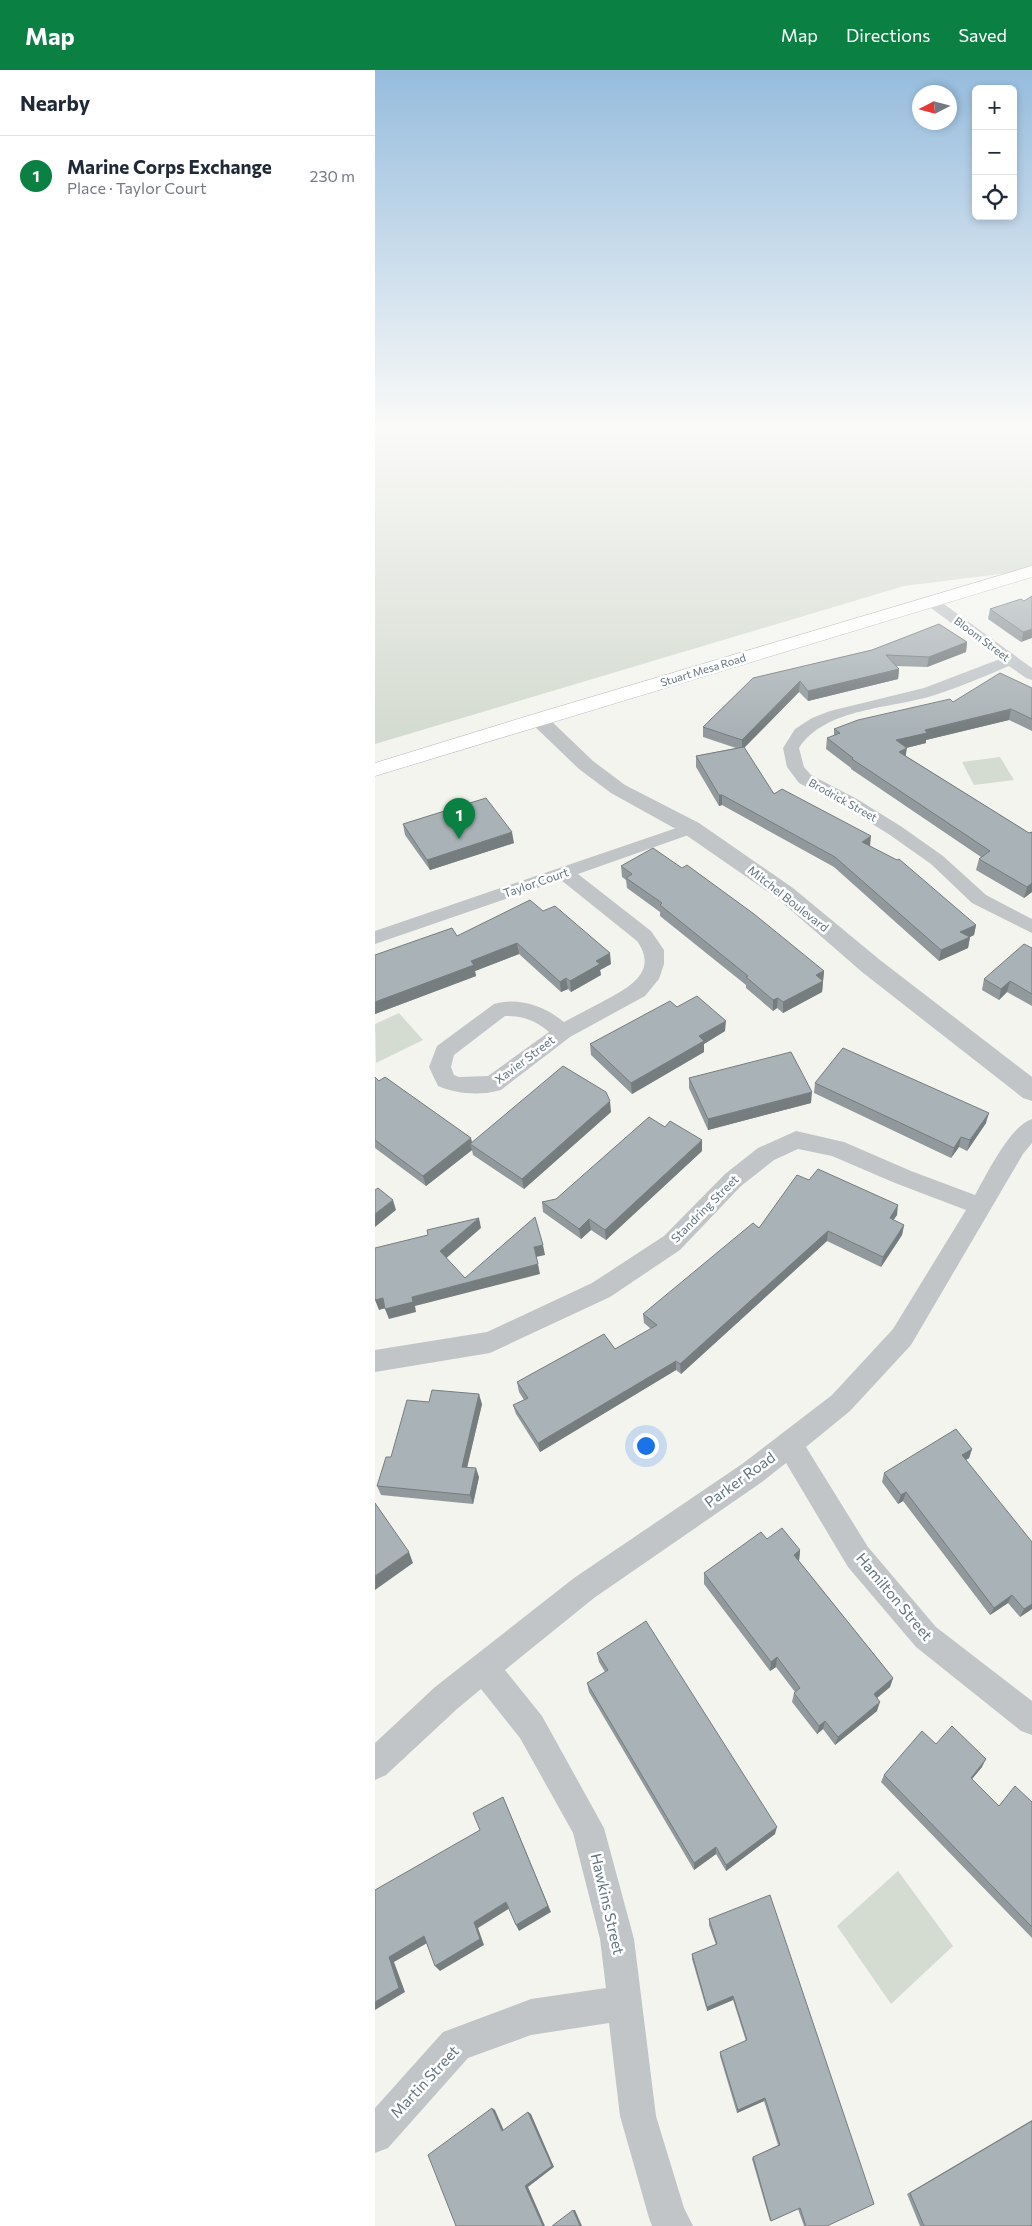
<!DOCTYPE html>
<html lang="en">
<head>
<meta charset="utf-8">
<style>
	body { margin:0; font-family:Commissioner,sans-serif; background:#f2f2f3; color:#1f2937 }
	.controls { position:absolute; right:15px; top:15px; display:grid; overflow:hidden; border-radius:8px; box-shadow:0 2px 8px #0003 }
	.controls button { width:45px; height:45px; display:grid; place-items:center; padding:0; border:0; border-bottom:1px solid #e0e1e3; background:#fff; color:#1f2937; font:25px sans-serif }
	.compass { position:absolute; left:537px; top:15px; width:45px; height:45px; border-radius:50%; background:#fff; box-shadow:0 2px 8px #0003; rotate:264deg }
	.you { position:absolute; left:270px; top:1375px; width:18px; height:18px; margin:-12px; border:4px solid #fff; border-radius:50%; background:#1a73e8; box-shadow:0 0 0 8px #1a73e833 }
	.badge { display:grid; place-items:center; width:32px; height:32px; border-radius:50%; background:#0b8043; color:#fff; font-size:16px; font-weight:700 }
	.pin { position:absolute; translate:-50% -41px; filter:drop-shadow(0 1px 2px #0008) }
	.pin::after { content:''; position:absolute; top:26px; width:18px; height:15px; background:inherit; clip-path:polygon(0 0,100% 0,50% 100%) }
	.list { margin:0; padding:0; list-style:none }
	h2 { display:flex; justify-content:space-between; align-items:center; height:65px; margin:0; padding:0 20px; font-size:21px }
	h2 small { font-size:16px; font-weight:400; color:#747a83 }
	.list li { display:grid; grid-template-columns:32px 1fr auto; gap:15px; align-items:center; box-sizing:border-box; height:80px; padding:0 20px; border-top:1px solid #e0e1e3 }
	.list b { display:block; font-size:19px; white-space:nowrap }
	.list p { margin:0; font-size:16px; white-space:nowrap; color:#747a83 }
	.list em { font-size:16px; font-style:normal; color:#747a83 }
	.icon { flex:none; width:28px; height:28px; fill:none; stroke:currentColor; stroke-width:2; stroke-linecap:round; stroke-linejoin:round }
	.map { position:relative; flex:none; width:657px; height:2156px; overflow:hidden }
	header { display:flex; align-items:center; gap:30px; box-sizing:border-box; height:70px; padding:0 25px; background:#0b8043; color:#fff }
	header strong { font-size:24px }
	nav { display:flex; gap:28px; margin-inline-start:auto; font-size:18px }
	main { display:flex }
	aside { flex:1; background:#fff }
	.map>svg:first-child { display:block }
</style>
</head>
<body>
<header>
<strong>Map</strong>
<nav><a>Map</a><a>Directions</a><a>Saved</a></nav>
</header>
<main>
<aside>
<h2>Nearby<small></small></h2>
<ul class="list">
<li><span class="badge">1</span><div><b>Marine Corps Exchange</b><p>Place · Taylor Court</p></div><em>230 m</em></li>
</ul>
</aside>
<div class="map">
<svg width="657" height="2156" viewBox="0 0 657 2156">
	<rect width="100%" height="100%" fill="#f4f4ef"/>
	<g fill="#d4dbd0">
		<polygon points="0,358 657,358 657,500 529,516 0,674"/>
		<polygon points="625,687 639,710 599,715 587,692"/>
		<polygon points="24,943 48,970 1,993 0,954"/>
		<polygon points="523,1801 578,1876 516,1934 462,1856"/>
	</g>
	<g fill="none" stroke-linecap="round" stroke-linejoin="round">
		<g stroke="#b1b7bb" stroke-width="1">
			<polygon id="secondary" points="657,496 657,507 0,706 0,693 156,645"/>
		</g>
		<g fill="#c1c5c8" fill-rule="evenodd">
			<path d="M 557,528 L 562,529 L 657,598 L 657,610 L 651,608 L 634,596 C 610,606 585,617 560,625 C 517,639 451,637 424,678 L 429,697 L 436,705 L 482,729 L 527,757 L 568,786 L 611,825 L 657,849 L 657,863 L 597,833 L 556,794 L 515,765 L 470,737 L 424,713 L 412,697 L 408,678 L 420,659 L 437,648 L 455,641 L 549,618 L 625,589 L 552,535 L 550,532 L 552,529 Z"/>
			<path d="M 316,753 L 322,754 L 325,758 L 322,762 L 203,804 L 276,861 L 289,880 L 289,894 L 284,909 L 270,926 L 195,967 L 126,1020 C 105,1026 82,1024 63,1016 L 54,997 L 62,976 L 119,934 C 144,927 169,936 189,952 C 202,945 214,939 227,932 C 251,919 285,903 262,871 L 186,810 L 0,874 L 0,861 ZM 130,946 C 148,946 160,950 174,962 L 113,1006 L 84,1007 L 79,1005 L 76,997 L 79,985 Z"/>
			<path d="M 657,1049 L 657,1073 L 648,1084 L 536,1275 L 475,1341 L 431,1377 L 493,1477 L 561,1557 L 657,1631 L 657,1665 L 646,1661 L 541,1577 L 473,1497 L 411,1393 L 387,1412 L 219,1528 L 130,1600 L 167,1646 L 229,1758 L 259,1869 L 281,2046 L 309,2138 L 318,2156 L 277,2156 L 274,2148 L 245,2046 L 234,1953 L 156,1965 L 93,1988 L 13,2078 L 0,2083 L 0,2038 L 68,1962 L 156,1929 L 231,1918 L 225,1869 L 198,1763 L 145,1668 L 106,1619 L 82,1639 L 11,1705 L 0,1710 L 0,1673 L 60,1617 L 199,1508 L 367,1394 L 457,1325 L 518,1259 L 591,1140 L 520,1113 L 457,1086 L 423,1079 L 399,1090 L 366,1116 L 305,1180 L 235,1227 L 115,1283 L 0,1302 L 0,1280 L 112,1262 L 217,1213 L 289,1166 L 350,1104 L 383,1078 L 421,1061 L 469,1072 L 536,1101 L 600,1125 C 612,1104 635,1056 657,1049 Z"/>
		</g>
		<polygon fill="#c1c5c8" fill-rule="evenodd" points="163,643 170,645 218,691 250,715 324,753 418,818 505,890 657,1007 657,1031 648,1028 487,902 402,828 308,763 236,723 204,699 156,653 153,649 156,645"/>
		<use href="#secondary" fill="#fff" fill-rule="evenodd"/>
	</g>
	<g fill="#91999d">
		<polygon points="657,526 646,572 613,549 615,539 649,531"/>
		<polygon points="592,572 591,582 552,597 521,596 524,599 523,609 433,631 424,622 369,678 399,724 495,776 601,855 599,865 595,867 593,878 564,891 459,797 347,735 344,736 321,697 321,686 361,678 328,667 328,657 378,608 497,580"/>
		<polygon points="657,618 657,661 634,650 551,670 551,673 531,678 531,686 654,763 657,762 657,822 649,828 601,800 604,789 606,787 476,699 476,698 451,679 452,668 459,666 459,659 578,632"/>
		<polygon points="28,754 139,773 55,800 30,765"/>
		<polygon points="246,796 449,901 447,922 408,943 402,938 398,941 371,918 371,915 285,846 285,842 252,818 251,810 247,807"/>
		<polygon points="168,841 236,894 225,900 226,905 196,922 193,919 186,922 144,884 100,901 101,906 0,944 0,885 82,866"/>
		<polygon points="657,878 657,936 632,922 624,930 607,920 609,909"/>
		<polygon points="302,937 350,961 329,974 329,982 257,1024 216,985 215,974"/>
		<polygon points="0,1007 4,1011 97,1073 236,1042 149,1119 98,1085 97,1080 51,1116 0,1078"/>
		<polygon points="314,1008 436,1033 333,1060 314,1018"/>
		<polygon points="440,1013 611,1053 592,1081 584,1077 576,1088 439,1023"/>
		<polygon points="327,1081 231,1170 216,1160 206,1169 168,1142 167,1132 181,1129"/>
		<polygon points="434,1110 522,1145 518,1150 529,1155 527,1165 506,1197 452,1171 306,1304 301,1300 165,1382 141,1344 138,1335 149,1330 144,1322 142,1312 240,1279 276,1259 269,1253 268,1244 384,1158"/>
		<polygon points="54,1332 107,1334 92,1398 104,1407 98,1434 6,1425 2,1416"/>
		<polygon points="597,1379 594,1388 591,1390 657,1539 645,1547 633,1533 615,1545 528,1431 523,1434 507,1412 509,1403"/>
		<polygon points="392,1469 425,1480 424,1491 518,1608 515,1617 502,1628 502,1641 460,1675 448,1659 442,1664 417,1632 419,1623 420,1622 401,1597 395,1601 329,1514 329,1503"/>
		<polygon points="222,1583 400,1764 351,1801 341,1784 319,1800 214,1622 212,1613 230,1602 224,1592"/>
		<polygon points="561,1674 607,1697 597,1709 624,1736 657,1732 657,1868 506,1712 509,1705"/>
		<polygon points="334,1849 452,2156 429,2156 423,2139 395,2151 377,2089 378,2087 403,2075 389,2031 362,2043 345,1986 345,1982 371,1971 358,1930 332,1941 317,1889 317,1884 341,1875 334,1855"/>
		<polygon points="657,2050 657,2155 655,2156 545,2156 532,2124"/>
	</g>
	<g fill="#767d7f">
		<polygon points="657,559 657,568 646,572 648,562"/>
		<polygon points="592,572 591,582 552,597 554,587"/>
		<polygon points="524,599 523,609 433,631 433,621"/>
		<polygon points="425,611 424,622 367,680 367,670"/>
		<polygon points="636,639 634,650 551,670 551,673 519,681 521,670 550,660"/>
		<polygon points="532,678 530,689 524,682"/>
		<polygon points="344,725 347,725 347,735 344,736"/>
		<polygon points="137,762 139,773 55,800 52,790"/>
		<polygon points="496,766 495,776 487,772"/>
		<polygon points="657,813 657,822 649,828 652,817"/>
		<polygon points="601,855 599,865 595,867 593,878 564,891 566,880 585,862"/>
		<polygon points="142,873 144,884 100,901 101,906 0,944 0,932 96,891"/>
		<polygon points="235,883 236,894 225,900 226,905 196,922 195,911 221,891"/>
		<polygon points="449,901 447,922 408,943 408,932 441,905"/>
		<polygon points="191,908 193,919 186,922 185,912"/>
		<polygon points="635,911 632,922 624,930 626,919"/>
		<polygon points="403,928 402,938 398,941 398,930"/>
		<polygon points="351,951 350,961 329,974 329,982 257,1024 256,1013 324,966"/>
		<polygon points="437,1022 436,1033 333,1060 333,1049"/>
		<polygon points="235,1031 236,1042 149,1119 147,1109"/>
		<polygon points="614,1043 611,1053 592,1081 595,1070"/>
		<polygon points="586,1067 584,1077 576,1088 579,1078"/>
		<polygon points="96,1068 98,1076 95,1074 97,1080 51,1116 48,1106"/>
		<polygon points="327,1070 327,1081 231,1170 230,1160"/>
		<polygon points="18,1130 21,1140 0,1157 0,1144"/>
		<polygon points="523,1135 522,1145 513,1158 515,1148"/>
		<polygon points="104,1148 106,1158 68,1191 65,1181"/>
		<polygon points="214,1149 216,1160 206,1169 204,1159"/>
		<polygon points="529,1155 527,1165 506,1197 508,1187"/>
		<polygon points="453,1161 452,1171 306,1304 305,1294"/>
		<polygon points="168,1175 170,1185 161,1187 159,1177"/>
		<polygon points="163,1194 165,1204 40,1236 41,1242 14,1249 10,1239 37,1227"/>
		<polygon points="8,1228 11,1238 4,1240 0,1230"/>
		<polygon points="301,1291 301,1300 165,1382 163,1373"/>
		<polygon points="104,1324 107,1334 90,1406 87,1397"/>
		<polygon points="597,1379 594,1388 584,1394 587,1385"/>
		<polygon points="101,1398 104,1407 98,1434 95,1425"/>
		<polygon points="531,1422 528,1431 523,1434 526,1425"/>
		<polygon points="425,1480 424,1491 418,1495 419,1485"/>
		<polygon points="34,1482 38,1493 0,1520 0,1506"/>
		<polygon points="637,1525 633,1533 615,1545 619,1538"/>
		<polygon points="657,1534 657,1539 645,1547 649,1539"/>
		<polygon points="402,1587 401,1597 395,1601 396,1592"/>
		<polygon points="518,1608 515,1617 496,1633 499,1624"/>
		<polygon points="505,1632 502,1641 460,1675 463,1667"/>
		<polygon points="450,1651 448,1659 442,1664 444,1656"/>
		<polygon points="611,1689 607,1697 591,1716 596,1708"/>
		<polygon points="131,1734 176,1842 144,1861 141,1855"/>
		<polygon points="402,1757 400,1764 351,1801 351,1795"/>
		<polygon points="341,1777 341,1784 319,1800 319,1793"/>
		<polygon points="131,1832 135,1838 103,1858 109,1875 65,1901 60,1896 99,1852"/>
		<polygon points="49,1866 54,1872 19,1892 30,1922 0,1940 0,1932 14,1887"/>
		<polygon points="358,1926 358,1930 332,1941 332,1937"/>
		<polygon points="390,2028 389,2031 362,2043 363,2040"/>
		<polygon points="117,2038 120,2040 130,2063 127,2061"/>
		<polygon points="153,2042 156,2044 179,2097 153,2117 170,2156 168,2156 150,2116"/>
		<polygon points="198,2140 200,2140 207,2156 205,2156"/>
	</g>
	<g fill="#a9b2b6" stroke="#767d7f">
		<polygon points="657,526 657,559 648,562 615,539 646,529 649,531"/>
		<polygon points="564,554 592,572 554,587 511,585 524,599 433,621 425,611 367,670 328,657 378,608 497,580"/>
		<polygon points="625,603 657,618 657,649 636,639 550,660 552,663 521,670 532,678 524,682 654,763 657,762 657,813 652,817 604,789 615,781 477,689 478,688 452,668 465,663 459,659 483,650 575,629 578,632"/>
		<polygon points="369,677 399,724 407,719 496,766 487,772 522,790 524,789 601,855 585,862 595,867 566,880 460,787 347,725 344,725 321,686"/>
		<polygon points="111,728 137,762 52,790 28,754"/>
		<polygon points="278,778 307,798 312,795 379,844 449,901 441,905 448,911 408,932 403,928 398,930 371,907 373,906 285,835 287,833 251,808 257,804 246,796"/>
		<polygon points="155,830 168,841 180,836 235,883 221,891 225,894 195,911 191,908 185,912 142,873 96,891 99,895 0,932 0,885 77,858 82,866"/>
		<polygon points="649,874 657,878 657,924 635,911 626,919 609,909"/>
		<polygon points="322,926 351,951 324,966 329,971 256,1013 215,974 295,931 302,937"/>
		<polygon points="468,978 614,1043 595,1070 586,1067 579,1078 440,1013"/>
		<polygon points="416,982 437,1022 333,1049 314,1008"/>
		<polygon points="188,996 231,1022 235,1031 147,1109 95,1074"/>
		<polygon points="0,1007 4,1011 10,1007 96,1068 48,1106 0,1070"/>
		<polygon points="274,1047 290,1057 295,1051 327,1070 230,1160 214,1149 204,1159 167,1132 181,1129"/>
		<polygon points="443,1099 523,1135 515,1148 529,1155 508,1187 453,1161 305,1294 301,1291 163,1373 138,1335 153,1328 142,1312 229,1264 240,1279 282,1255 268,1244 378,1153 384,1158 422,1105 434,1110"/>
		<polygon points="3,1118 18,1130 0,1144 0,1120"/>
		<polygon points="160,1147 168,1175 159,1177 163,1194 37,1227 38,1232 10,1239 8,1228 0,1230 0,1178 53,1165 52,1160 104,1148 65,1181 90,1208"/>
		<polygon points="57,1320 104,1324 87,1397 101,1398 95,1425 2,1416 11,1387 16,1387 32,1330 54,1332"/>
		<polygon points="581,1359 597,1379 587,1385 657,1472 657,1534 649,1539 637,1525 619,1538 531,1422 526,1425 509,1403"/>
		<polygon points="0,1433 34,1482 0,1506"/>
		<polygon points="407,1458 425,1480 419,1485 518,1608 499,1624 505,1632 463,1667 450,1651 444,1656 419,1623 425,1618 402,1587 396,1592 329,1503 386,1462 392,1469"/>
		<polygon points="271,1551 402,1757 351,1795 341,1777 319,1793 212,1613 233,1600 222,1583"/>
		<polygon points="577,1656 611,1689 596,1708 624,1736 640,1716 657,1732 657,1857 509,1705 547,1661 561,1674"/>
		<polygon points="128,1727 173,1836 141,1855 131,1832 99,1852 105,1869 60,1896 49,1866 14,1887 24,1918 0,1932 0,1820 105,1760 98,1743"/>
		<polygon points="395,1825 499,2134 452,2156 431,2156 425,2138 396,2151 378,2087 405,2075 390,2028 363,2040 345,1982 372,1970 358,1926 332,1937 317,1884 342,1874 334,1849"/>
		<polygon points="117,2038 127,2061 153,2042 177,2096 150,2116 168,2156 81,2156 53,2085"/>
		<polygon points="657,2051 657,2155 655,2156 549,2156 535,2123"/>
		<polygon points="198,2140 205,2156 177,2156"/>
	</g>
	<linearGradient id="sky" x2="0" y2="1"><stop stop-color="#96bcdd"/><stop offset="0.54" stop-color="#fafaf8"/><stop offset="1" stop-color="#fafaf8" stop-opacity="0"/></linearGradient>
	<rect width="657" height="660" fill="url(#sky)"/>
	<g text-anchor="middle" stroke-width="5" stroke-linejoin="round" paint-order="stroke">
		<g font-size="11" fill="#627481" stroke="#fff">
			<text transform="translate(607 569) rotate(37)" y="4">Bloom Street</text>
			<text transform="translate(328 600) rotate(-17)" y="4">Stuart Mesa Road</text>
			<text transform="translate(468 730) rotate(29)" y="4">Brodrick Street</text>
		</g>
		<g font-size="12" fill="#627481" stroke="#fff">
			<text transform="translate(161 813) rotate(-19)" y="4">Taylor Court</text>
			<text transform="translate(413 829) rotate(38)" y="4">Mitchel Boulevard</text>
			<text transform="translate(150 990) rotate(-37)" y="4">Xavier Street</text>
			<text transform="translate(330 1139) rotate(-45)" y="4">Standring Street</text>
		</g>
		<g font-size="15" fill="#627481" stroke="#fff">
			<text transform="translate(365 1410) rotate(-36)" y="5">Parker Road</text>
			<text transform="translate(519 1527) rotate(50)" y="5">Hamilton Street</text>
			<text transform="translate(232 1834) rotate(77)" y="5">Hawkins Street</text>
			<text transform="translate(50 2012) rotate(-47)" y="5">Martin Street</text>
		</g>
	</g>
</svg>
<div class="controls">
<button>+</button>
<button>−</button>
<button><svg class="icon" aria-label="locate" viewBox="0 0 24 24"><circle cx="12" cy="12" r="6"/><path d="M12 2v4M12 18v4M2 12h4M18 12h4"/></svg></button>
</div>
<svg class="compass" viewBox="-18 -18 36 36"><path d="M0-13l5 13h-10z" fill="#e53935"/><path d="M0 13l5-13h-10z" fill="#747a83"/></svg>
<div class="you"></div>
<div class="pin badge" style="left:84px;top:769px">1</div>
</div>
</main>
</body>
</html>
